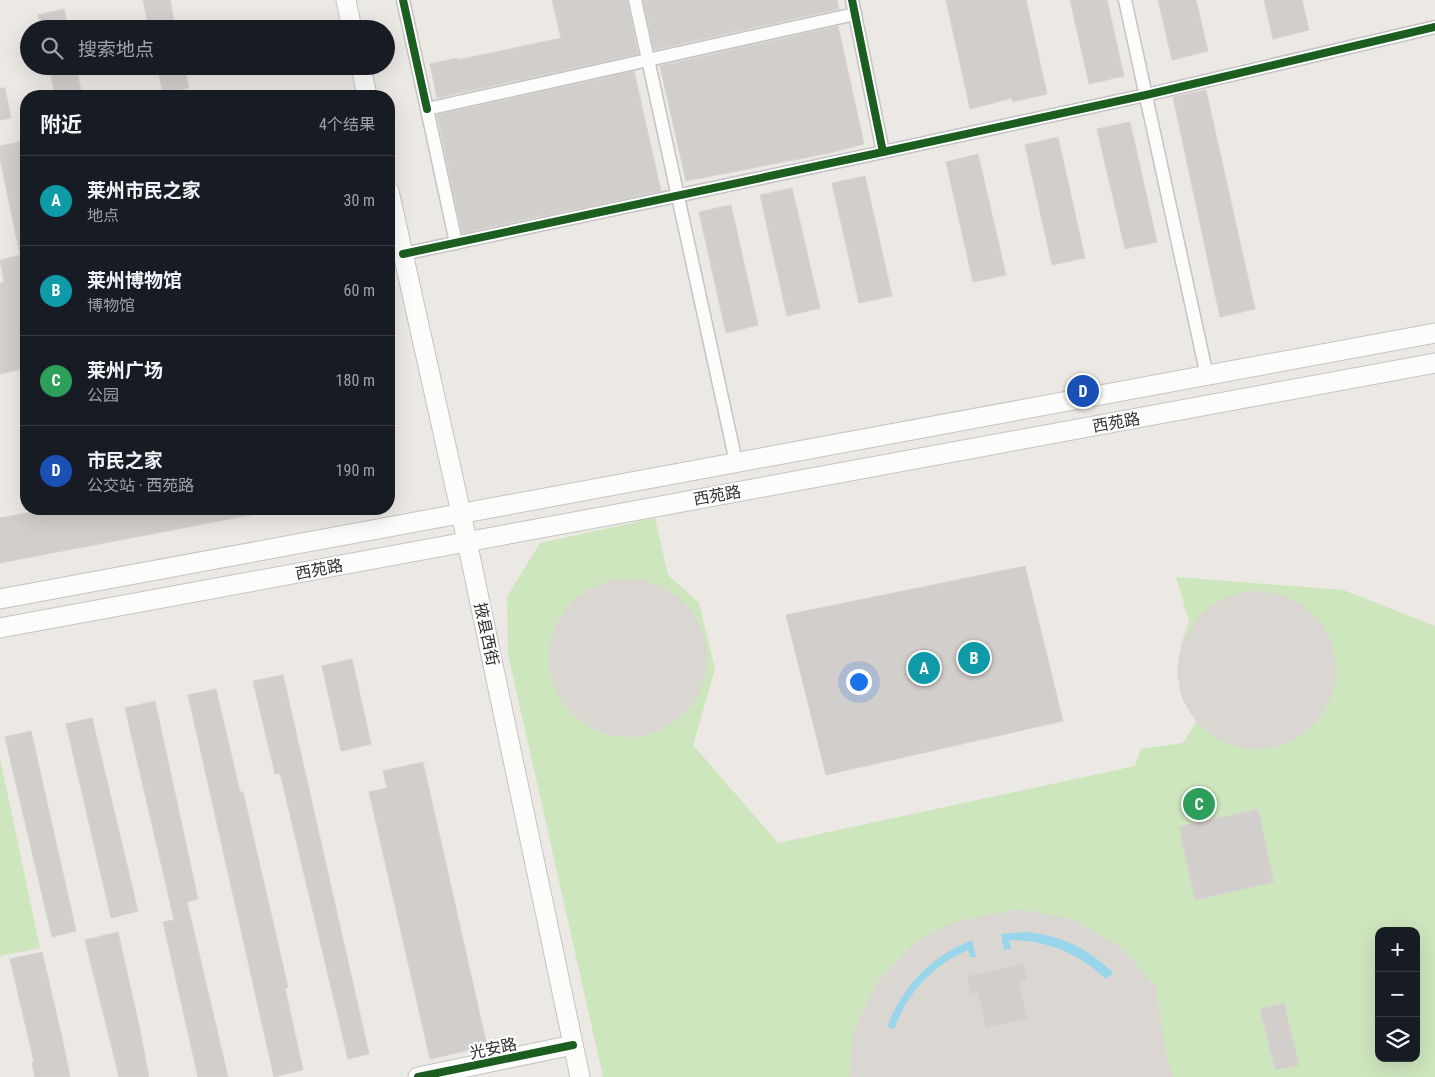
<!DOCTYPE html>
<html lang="zh">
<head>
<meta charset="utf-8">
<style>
	body { margin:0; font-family:"Roboto Condensed","Noto Sans SC",sans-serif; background:#242831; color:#f1f3f6 }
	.controls { position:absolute; right:15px; bottom:15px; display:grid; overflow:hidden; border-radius:10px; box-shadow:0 5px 20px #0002 }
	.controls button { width:45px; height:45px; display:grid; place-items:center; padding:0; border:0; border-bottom:1px solid #363941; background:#171b24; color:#f1f3f6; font:25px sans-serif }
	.you { position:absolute; left:858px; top:681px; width:18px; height:18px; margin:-12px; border:4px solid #fff; border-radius:50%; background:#1a73e8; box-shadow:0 0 0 8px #1a73e833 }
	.badge { display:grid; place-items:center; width:32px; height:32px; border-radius:50%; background:#2563eb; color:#fff; font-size:16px; font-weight:700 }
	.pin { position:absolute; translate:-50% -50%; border:2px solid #fff; box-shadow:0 1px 5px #0006 }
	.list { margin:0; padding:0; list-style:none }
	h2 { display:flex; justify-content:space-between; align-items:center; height:65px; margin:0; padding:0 20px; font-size:21px }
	h2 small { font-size:16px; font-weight:400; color:#9ea1a6 }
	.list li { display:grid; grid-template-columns:32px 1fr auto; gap:15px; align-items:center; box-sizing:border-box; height:90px; padding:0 20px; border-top:1px solid #363941 }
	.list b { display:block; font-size:19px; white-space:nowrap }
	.list p { margin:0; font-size:16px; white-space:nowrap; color:#9ea1a6 }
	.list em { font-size:16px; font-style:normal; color:#9ea1a6 }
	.icon { flex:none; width:28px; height:28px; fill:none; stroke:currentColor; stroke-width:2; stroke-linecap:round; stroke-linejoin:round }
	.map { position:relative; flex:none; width:1435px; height:1077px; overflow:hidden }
	.search { position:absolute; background:#171b24; box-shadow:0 5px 20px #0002; left:20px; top:20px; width:375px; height:55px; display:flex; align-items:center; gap:12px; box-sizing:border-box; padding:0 18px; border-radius:28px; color:#9ea1a6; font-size:19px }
	.panel { position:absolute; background:#171b24; box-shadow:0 5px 20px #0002; left:20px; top:90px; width:375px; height:425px; border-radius:20px }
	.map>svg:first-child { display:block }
</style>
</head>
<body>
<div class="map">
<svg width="1435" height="1077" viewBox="0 0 1435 1077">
	<rect width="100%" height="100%" fill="#ece8e4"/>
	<g fill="#cee6be" fill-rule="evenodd">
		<path d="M 655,518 L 668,575 L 699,603 L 715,669 L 693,745 L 778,843 L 1135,766 L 1141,749 L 1183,743 L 1196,722 L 1182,699 L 1177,672 L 1181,645 L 1189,621 L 1176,577 L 1343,590 L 1435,626 L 1435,1077 L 603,1077 L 508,654 L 507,597 L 540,543 ZM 1379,931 L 1416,931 L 1416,1058 L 1379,1058 Z"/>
		<polygon points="0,758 40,948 0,956"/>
	</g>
	<g fill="#dad6d2">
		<circle cx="628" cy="658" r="79"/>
		<circle cx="1257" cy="670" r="79"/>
		<polygon points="1018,909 1072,919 1120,946 1156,987 1164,1042 1172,1077 849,1077 853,1032 877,982 915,942 951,923"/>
	</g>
	<g fill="#99d6ec">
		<path d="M 1026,932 C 1061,935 1089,949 1113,973 L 1106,979 C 1078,953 1047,940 1009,940 L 1011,949 L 1004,950 L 1001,934 Z"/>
		<path d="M 972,940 L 976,957 L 970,957 L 968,950 C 932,966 908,992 894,1029 L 887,1027 C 903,985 931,957 972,940 Z"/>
	</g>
	<g fill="#d1cecb" stroke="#d7d4d0">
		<polygon points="143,0 170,0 176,29 149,29"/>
		<polygon points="552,0 627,0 638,54 437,98 430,64 458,58 458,60 561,38"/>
		<polygon points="643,0 837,0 839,9 654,50"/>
		<polygon points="946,0 1026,0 1047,94 1012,102 1012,98 970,109"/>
		<polygon points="1070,0 1107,0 1124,76 1089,84"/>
		<polygon points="1158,0 1196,0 1208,51 1172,60"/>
		<polygon points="1264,0 1302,0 1309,30 1273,39"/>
		<polygon points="64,9 68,29 41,29 38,15"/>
		<polygon points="838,26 864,144 830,153 686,181 660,66"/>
		<polygon points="49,66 76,66 82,96 55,96"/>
		<polygon points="157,66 184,66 189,88 163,94"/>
		<polygon points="634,71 661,191 462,233 437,115"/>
		<polygon points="0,88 5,88 11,118 0,120"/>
		<polygon points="1206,90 1255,309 1220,317 1173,97"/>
		<polygon points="1130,122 1157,242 1125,249 1097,129"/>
		<polygon points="1058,137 1085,258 1052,265 1025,145"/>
		<polygon points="23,141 26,155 26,260 23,260 26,275 26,368 0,374 0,283 4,283 0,260 20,255 0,159 0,146"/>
		<polygon points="978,154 1006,275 973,282 946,162"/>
		<polygon points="865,176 892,296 859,303 832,183"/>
		<polygon points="792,188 820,308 787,316 760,195"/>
		<polygon points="731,205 758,325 726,333 699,212"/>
		<polygon points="48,509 255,509 256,514 0,563 0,518"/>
		<polygon points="1025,566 1063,721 826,775 786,615"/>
		<polygon points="352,659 371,744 341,751 322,666"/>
		<polygon points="283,675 369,1054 348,1059 280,773 275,774 253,681"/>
		<polygon points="216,689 240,792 243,792 288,987 285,988 303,1070 274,1077 188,695"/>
		<polygon points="155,701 198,899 187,902 228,1077 198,1077 163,922 174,920 125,708"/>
		<polygon points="92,718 138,911 111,918 66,724"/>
		<polygon points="31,731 76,931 52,937 5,737"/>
		<polygon points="423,762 487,1046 430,1059 369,792 387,788 383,771"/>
		<polygon points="1258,809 1274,882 1195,900 1179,827"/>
		<polygon points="118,932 139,1025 149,1077 119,1077 85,940"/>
		<polygon points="42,952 63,1042 70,1077 35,1077 32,1063 34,1062 10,959"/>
		<polygon points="1024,964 1027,980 1019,982 1027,1019 986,1028 978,992 971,994 967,976"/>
		<polygon points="1284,1003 1299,1065 1275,1070 1260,1009"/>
	</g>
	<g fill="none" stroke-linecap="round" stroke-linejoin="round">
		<g stroke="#c5c4c5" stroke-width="15">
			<g id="street">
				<polyline points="403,0 427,109"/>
				<polyline points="635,0 736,462"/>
				<polyline points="1125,0 1207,376"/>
				<polyline points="883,152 1146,95 1435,27"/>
				<polyline points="456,243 427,109 855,14"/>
				<polyline points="403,254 883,152 852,0"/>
			</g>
		</g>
		<g stroke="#c5c4c5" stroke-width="21">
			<g id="secondary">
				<polyline points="346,0 352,29"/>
				<polyline points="361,66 367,96"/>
				<polyline points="389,191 461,513 580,1077"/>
				<polyline points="0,599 1435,333"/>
				<polyline points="0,628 1435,363"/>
				<polyline points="418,1077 573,1045"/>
			</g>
		</g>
		<use href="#street" stroke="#fcfcfb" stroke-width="12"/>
		<use href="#secondary" stroke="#fcfcfb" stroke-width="19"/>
		<g stroke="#fff" stroke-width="11">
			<g id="cycleway">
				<polyline points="403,0 427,109"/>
				<polyline points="883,152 1146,95 1435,27"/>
				<polyline points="403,254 883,152 852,0"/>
				<polyline points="418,1077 573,1045"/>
			</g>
		</g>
		<use href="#cycleway" stroke="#1b5e20" stroke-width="8"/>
	</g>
	<g text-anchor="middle" stroke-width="4" stroke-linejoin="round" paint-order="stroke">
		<g font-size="16" fill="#2e2e2e" stroke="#fff">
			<text transform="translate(1116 422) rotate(-10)" y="6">西苑路</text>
			<text transform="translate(717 495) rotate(-10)" y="6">西苑路</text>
			<text transform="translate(319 569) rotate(-11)" y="6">西苑路</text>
			<text transform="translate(487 634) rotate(78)" y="6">掖县西街</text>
			<text transform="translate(493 1048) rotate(-12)" y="6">光安路</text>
		</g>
	</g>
</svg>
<div class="controls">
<button>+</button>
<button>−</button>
<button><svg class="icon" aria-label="layers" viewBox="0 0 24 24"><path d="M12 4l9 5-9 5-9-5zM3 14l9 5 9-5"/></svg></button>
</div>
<div class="you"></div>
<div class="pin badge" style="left:924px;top:668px;background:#0f9aa8">A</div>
<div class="pin badge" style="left:974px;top:658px;background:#0f9aa8">B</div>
<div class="pin badge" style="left:1199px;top:804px;background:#2e9e5b">C</div>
<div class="pin badge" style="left:1083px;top:391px;background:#1a4fb4">D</div>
<div class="search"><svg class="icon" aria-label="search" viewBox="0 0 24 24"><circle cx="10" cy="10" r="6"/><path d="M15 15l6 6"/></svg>搜索地点</div>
<section class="panel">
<h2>附近<small>4个结果</small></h2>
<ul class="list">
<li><span class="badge" style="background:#0f9aa8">A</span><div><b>莱州市民之家</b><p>地点</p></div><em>30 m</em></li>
<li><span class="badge" style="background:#0f9aa8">B</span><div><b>莱州博物馆</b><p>博物馆</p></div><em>60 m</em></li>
<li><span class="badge" style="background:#2e9e5b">C</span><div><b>莱州广场</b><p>公园</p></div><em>180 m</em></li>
<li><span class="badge" style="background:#1a4fb4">D</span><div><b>市民之家</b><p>公交站 · 西苑路</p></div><em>190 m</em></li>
</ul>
</section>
</div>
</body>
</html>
